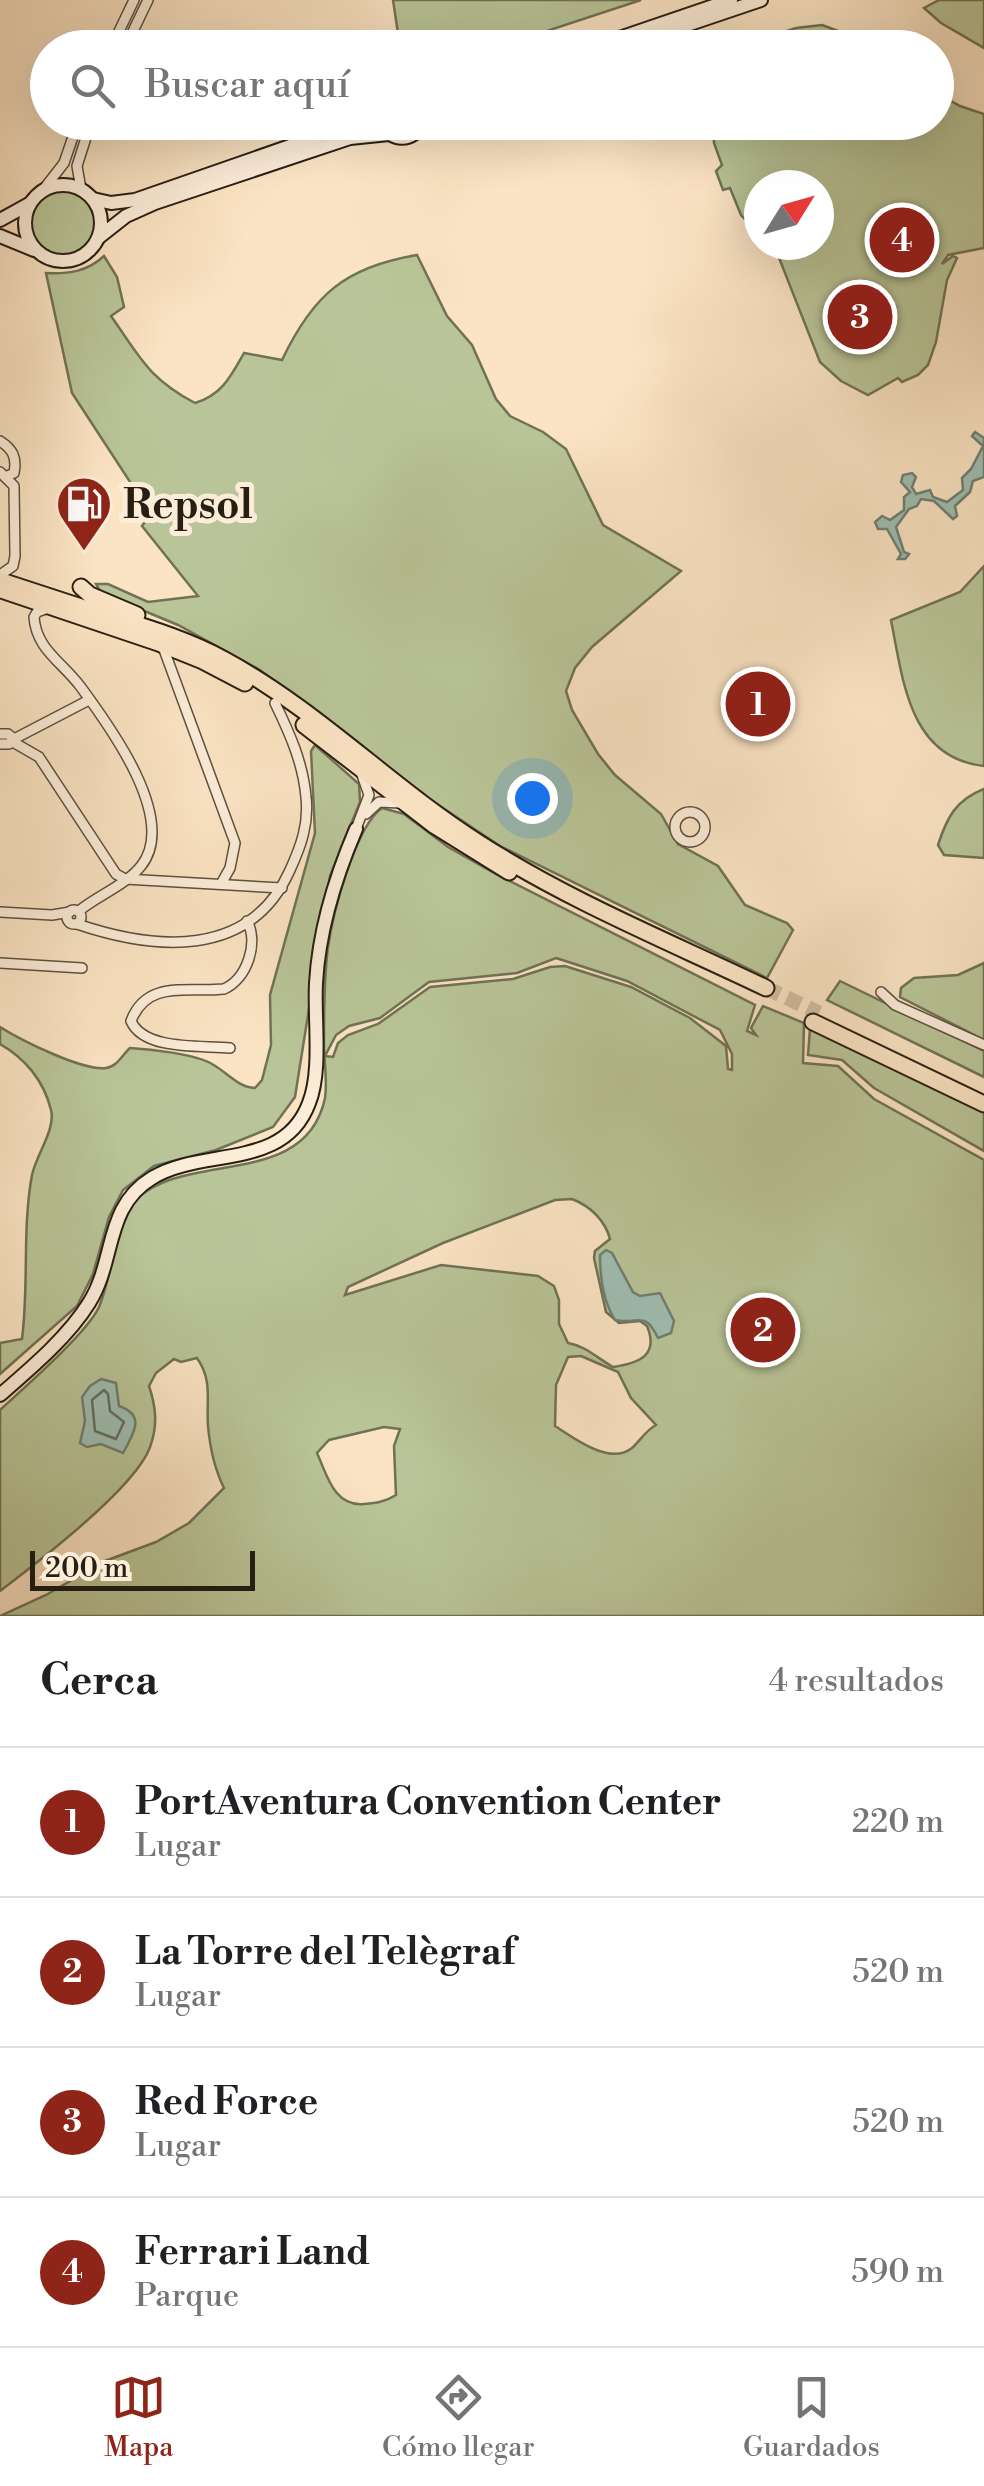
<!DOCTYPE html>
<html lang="es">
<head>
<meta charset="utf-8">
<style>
	body { margin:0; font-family:"Libre Bodoni",serif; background:#f6f6f6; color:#202124 }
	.compass { position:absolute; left:744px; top:170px; width:90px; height:90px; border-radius:50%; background:#fff; box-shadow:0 10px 40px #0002; rotate:53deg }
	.scale { position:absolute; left:30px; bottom:25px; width:225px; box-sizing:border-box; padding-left:10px; border:5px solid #281f13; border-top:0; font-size:28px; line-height:35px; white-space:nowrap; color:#281f13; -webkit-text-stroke:8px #fcedd9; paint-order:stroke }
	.you { position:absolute; left:532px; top:798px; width:35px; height:35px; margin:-25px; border:8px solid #fff; border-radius:50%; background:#1a73e8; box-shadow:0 0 0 15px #1a73e833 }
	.badge { display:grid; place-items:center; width:65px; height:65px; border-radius:50%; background:#8f2418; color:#fff; font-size:32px; font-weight:700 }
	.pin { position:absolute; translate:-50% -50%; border:5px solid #fff; box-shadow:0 2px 10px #0006 }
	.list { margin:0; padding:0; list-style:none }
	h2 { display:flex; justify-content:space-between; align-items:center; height:130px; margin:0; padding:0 40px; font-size:42px }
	h2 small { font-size:32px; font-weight:400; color:#757577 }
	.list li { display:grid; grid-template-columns:65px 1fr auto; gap:30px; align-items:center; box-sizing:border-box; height:150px; padding:0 40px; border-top:2px solid #e0e0e0 }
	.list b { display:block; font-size:38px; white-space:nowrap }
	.list p { margin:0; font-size:32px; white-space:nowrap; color:#757577 }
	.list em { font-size:32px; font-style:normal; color:#757577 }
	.icon { flex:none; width:55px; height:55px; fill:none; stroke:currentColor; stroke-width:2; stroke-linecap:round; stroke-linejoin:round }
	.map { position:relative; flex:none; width:984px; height:1616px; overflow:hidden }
	.search { position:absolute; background:#fff; box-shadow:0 10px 40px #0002; left:30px; right:30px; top:30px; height:110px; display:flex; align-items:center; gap:25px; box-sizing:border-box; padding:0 35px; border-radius:55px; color:#757577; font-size:38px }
	.sheet { height:730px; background:#fff }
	nav { display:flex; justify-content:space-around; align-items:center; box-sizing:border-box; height:140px; border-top:2px solid #e0e0e0; background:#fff; font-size:28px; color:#757577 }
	nav a { display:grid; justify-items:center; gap:5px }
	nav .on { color:#8f2418 }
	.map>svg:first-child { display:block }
</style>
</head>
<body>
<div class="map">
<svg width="984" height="1616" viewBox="0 0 984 1616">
	<rect width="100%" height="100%" fill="#fbe4c4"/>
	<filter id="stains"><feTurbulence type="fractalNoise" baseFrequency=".002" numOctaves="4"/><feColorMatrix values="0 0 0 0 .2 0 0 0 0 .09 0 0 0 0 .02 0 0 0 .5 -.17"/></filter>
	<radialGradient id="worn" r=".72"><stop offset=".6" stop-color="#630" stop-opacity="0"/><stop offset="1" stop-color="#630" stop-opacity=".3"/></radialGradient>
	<g fill="#b9c598" stroke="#707256" stroke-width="2.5" fill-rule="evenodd">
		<polygon points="393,0 641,0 498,47 400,47"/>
		<polygon points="939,0 984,0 984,48 941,23 924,8"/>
		<polygon points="822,25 838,31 865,47 737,47 796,28"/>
		<polygon points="937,93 960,106 984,114 984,248 948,255 942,264 953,256 957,258 947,280 936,342 928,365 918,375 902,382 898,378 868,395 841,381 820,362 774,245 819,245 819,185 759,185 759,234 741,215 730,188 723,190 716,171 722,165 714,143 713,123 936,122"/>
		<circle cx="62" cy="223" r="33"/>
		<path d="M 417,255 L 447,316 L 472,345 L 496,399 L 510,416 L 543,432 L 566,449 L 603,525 L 681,571 L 592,647 L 575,668 L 566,691 L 572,710 L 598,754 L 615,775 L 661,814 L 678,844 L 718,866 L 745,905 L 787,923 L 793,930 L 767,978 L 500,846 L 431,800 L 260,670 L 178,625 L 101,593 L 96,584 L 108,584 L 148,602 L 198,596 L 142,526 L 151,514 L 72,393 L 46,273 C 68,274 87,272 104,256 L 117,277 L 124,307 L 111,316 C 140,357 148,378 195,403 C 222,395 231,376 244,353 L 282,360 C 313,295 345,267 417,255 Z"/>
		<path d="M 984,566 L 984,766 C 909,758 903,680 891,620 L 960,592 Z"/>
		<path d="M 315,745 L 359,784 L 360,802 L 330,876 L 295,1097 L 273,1127 L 216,1150 L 154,1166 L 123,1190 L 109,1217 L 93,1274 L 77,1306 L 0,1374 L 0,1343 L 22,1339 C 29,1285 22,1229 32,1175 C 36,1155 56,1129 51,1110 C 44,1081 25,1058 0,1044 L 0,1027 C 21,1040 82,1071 106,1068 C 117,1067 122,1055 130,1048 C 150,1049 195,1054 212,1064 C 227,1072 237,1087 255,1088 L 262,1080 L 271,1045 L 270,995 L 315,833 L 311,751 Z"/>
		<path d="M 984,789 L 984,858 L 944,855 L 938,845 C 947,817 956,800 984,789 Z"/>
		<path d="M 382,808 L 404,814 L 448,847 L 494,873 L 755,1005 L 747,1031 L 756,1035 L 751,1028 L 763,1006 L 804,1023 L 803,1063 L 838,1066 L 874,1099 L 984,1160 L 984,1616 L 0,1616 L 46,1595 L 105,1561 L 156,1542 L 189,1523 L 224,1488 C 214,1468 210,1448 208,1426 C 206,1400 213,1381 197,1358 L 181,1362 L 174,1359 L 156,1373 L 149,1386 C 156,1407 158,1426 150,1447 C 136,1487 37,1563 0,1591 L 0,1410 C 24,1388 87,1333 99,1307 C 112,1277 115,1223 136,1200 C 184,1150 306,1190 325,1098 C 328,1079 323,1057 324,1037 C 324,1007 324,976 328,947 C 333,913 355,827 382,808 ZM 556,958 L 627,981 L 720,1030 L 732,1054 L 732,1070 L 728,1069 L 726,1046 L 690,1018 L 631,987 L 565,966 L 550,967 L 513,979 L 430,987 L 378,1024 L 348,1035 L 338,1043 L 333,1057 L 325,1056 L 336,1035 L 349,1026 L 380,1018 L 429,982 L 517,973 ZM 572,1199 C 590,1206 605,1220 610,1239 L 595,1251 L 594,1258 L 606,1312 L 619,1323 L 640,1321 L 647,1326 C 659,1355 640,1363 613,1367 C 597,1358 586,1346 568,1343 L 559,1324 L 559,1300 L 554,1286 L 538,1276 L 441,1265 L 345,1295 L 348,1287 L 443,1243 L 555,1200 ZM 581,1356 L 618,1372 L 631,1398 L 656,1425 C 645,1431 641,1440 632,1448 C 610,1466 574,1438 555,1426 L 556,1385 L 568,1357 ZM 384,1427 L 400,1429 L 394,1446 L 396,1495 C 385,1502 376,1503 364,1504 C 334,1507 327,1475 317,1453 L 329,1440 Z"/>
		<polygon points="984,963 984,1040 900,997 901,988 914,978 958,975"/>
		<polygon points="840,981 984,1051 984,1077 827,1000"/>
		<polygon points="810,1029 984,1111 984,1151 874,1088 842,1060 808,1055"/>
	</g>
	<g fill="#9fbfb2" stroke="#6f7f72" stroke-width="2.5">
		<polygon points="975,432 984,438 984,477 973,481 970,492 955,506 957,516 953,519 934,501 921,499 917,506 909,509 896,527 904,552 909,554 905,559 898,559 901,554 887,529 878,529 875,522 882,516 890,520 904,510 904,497 910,492 901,482 903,475 912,473 916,477 912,487 916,494 930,490 933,497 947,502 963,490 962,478 971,469 983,446 972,436"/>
		<path d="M 606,1250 L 612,1253 L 633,1292 L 640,1296 L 660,1293 L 674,1321 L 671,1333 L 658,1338 C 644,1309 639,1325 615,1320 C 603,1301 600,1278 600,1255 Z"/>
		<path d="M 101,1379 L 116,1383 L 119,1406 C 145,1415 135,1431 123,1453 L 101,1444 L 87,1447 L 80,1443 L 85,1421 L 82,1397 L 90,1386 Z"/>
	</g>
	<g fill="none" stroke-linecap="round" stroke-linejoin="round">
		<polygon stroke="#646f62" stroke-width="2.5" points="104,1390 108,1394 110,1411 124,1422 116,1439 95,1431 92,1400"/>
		<polyline stroke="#d1bda1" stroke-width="15" stroke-dasharray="15 8" stroke-linecap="butt" points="766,988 819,1013"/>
		<g stroke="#5d503f" stroke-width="12">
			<g id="street">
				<polyline points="111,48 134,0"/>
				<polyline points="125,48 148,0"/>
				<polyline points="81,189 77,166 91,122"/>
				<polyline points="43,190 64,163 78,122"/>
				<path d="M 0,441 C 13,449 17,458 14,473 L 5,477"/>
				<polyline points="0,472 14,486 15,556 13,566 0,575"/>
				<path d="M 48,608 L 37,612 L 34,617 C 36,649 62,662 80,686 C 108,724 179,819 141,866 C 126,885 97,896 79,911"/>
				<polyline points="163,647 235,843 230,868 221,884"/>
				<polyline points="0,734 8,734 14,739 9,744 0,744"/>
				<polyline points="14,739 89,700"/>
				<polyline points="13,742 39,757 116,874 125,879 282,888"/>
				<circle cx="690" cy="827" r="15"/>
				<polyline points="366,814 379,802 400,803"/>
				<polyline points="356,829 369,795 362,775"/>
				<circle cx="74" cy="917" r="7"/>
				<polyline points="0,912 52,915 70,912"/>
				<path d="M 77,924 C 154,950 250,960 290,870 C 301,846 309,824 306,797 C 303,763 290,734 275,703"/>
				<polyline points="0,963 82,968"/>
				<polyline points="881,992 895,1005 984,1045"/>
				<path d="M 230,1048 C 202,1045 144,1051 131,1021 C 147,979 188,993 224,989 C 247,979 259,943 247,921"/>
			</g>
		</g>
		<g stroke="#281f13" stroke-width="16">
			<g id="secondary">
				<polyline points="590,48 731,0"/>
				<polyline points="619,48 761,0"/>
				<path d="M 380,122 C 391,143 413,143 424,122"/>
				<circle cx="63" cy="223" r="38"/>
				<polyline points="93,199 111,203 135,200 359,122"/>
				<polyline points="0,220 29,204"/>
				<polyline points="0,236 34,250"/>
				<polyline points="98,238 126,216 155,203 350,138 389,134"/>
				<path d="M 0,1395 C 30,1369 68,1337 89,1303 C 116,1260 104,1207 152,1178 C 202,1147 284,1171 309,1103 C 322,1071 314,1018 316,983 C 319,930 335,878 356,829"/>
			</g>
		</g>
		<g stroke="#281f13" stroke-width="18">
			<g id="primary">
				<polyline points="0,580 104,614"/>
				<polyline points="0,590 163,645"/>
			</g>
		</g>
		<g stroke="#281f13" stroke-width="19">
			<g id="highway">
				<polyline points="81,587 90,595 137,615"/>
				<path d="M 104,614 C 145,627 187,639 225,660 C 317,710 391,787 479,843 C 569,901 670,942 766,988"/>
				<polyline points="163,645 203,661 245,683"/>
				<polyline points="304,725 435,826 509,872"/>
				<polyline points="813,1022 984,1104"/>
			</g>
		</g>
		<use href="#street" stroke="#fcedd9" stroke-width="9"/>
		<use href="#secondary" stroke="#fcedd9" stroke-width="12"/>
		<use href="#primary" stroke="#fbe4c4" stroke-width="14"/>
		<use href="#highway" stroke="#fbe4c4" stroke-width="15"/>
	</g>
	<defs>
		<g id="fuel-pin" transform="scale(2.875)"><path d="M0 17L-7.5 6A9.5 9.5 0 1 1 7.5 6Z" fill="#8f2418" stroke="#fcedd9"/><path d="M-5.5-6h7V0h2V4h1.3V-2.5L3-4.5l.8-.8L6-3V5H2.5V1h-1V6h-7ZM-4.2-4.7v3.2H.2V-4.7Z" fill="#fff"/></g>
	</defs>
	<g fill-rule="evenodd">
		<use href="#fuel-pin" x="84" y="504"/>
	</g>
	<g text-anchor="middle" stroke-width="10" stroke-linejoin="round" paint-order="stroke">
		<g font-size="40" font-weight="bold" fill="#281f13" stroke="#fcedd9" text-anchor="start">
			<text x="123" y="518">Repsol</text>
		</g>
	</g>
	<rect width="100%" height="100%" filter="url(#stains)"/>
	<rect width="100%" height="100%" fill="url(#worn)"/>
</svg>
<svg class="compass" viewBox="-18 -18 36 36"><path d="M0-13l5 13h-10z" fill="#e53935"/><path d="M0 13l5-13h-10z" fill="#757577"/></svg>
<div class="scale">200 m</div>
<div class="you"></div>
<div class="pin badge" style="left:758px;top:704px">1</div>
<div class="pin badge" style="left:763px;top:1330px">2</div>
<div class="pin badge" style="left:860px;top:317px">3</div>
<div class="pin badge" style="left:902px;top:240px">4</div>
<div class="search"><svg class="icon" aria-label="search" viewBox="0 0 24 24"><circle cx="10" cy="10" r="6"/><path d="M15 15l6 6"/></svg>Buscar aquí</div>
</div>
<section class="sheet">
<h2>Cerca<small>4 resultados</small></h2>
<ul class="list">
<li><span class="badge">1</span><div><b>PortAventura Convention Center</b><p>Lugar</p></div><em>220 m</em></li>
<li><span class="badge">2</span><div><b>La Torre del Telègraf</b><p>Lugar</p></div><em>520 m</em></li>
<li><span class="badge">3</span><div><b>Red Force</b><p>Lugar</p></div><em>520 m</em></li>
<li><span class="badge">4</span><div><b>Ferrari Land</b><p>Parque</p></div><em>590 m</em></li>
</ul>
</section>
<nav>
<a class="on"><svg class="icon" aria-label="map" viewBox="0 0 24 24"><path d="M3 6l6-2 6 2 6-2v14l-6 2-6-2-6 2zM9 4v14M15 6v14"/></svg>Mapa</a>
<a><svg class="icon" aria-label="directions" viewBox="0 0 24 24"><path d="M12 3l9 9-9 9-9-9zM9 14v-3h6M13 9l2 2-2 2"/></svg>Cómo llegar</a>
<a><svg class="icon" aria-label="saved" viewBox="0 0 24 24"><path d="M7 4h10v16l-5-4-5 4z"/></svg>Guardados</a>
</nav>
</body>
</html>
